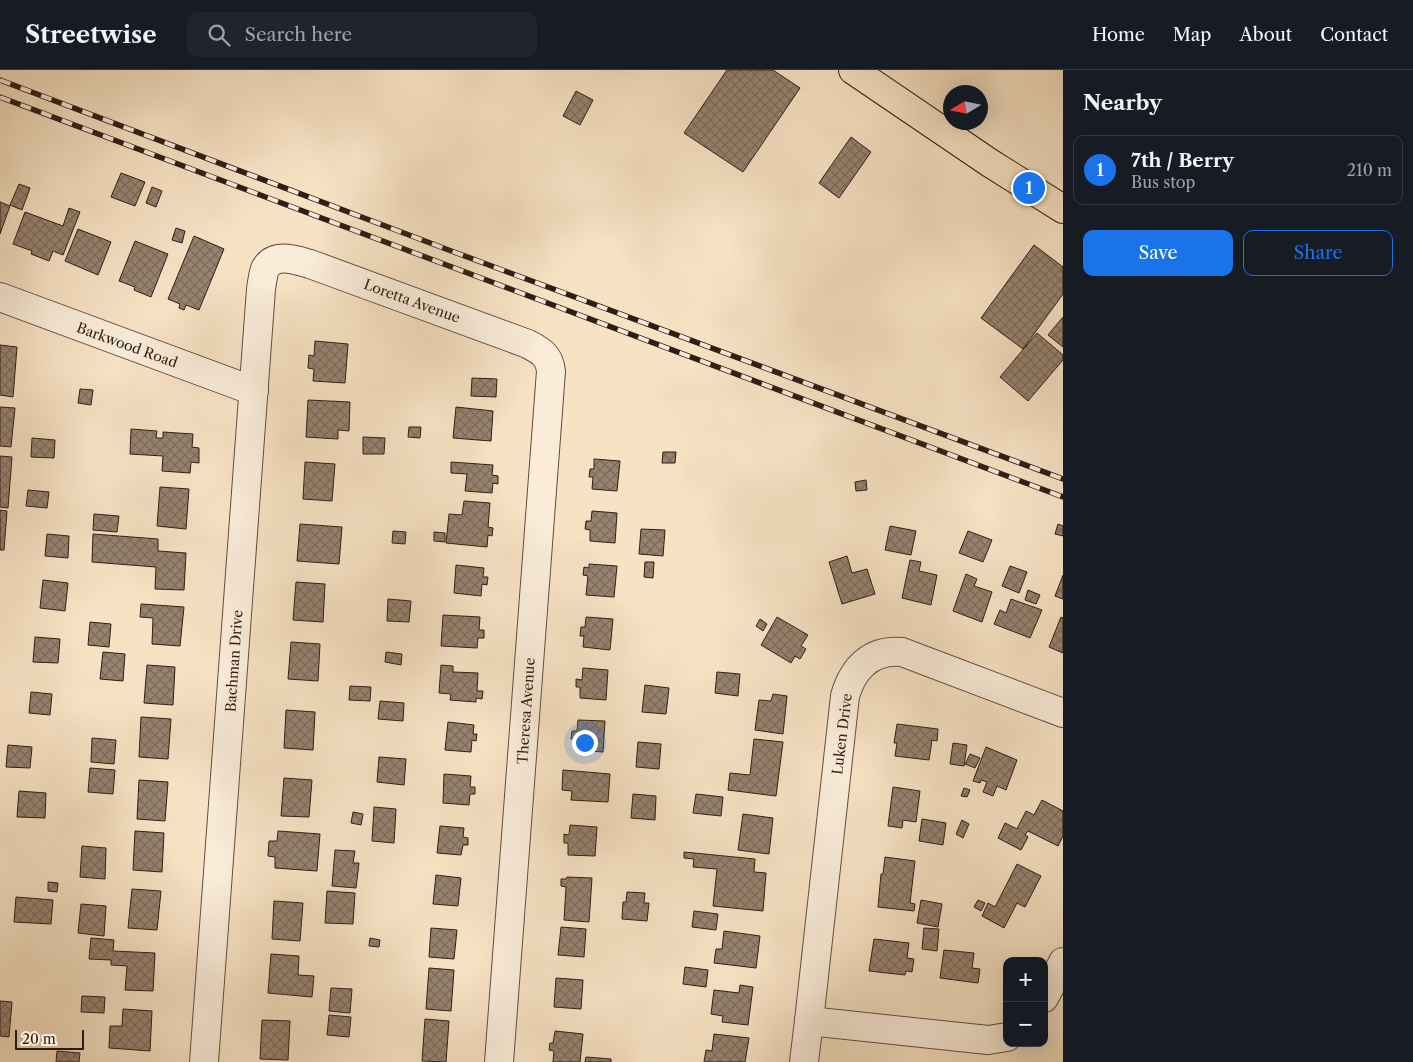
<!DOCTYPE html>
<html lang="en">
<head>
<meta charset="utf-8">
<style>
	body { margin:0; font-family:"Libre Caslon Text",serif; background:#20242c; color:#f1f3f6 }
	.controls { position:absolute; right:15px; bottom:15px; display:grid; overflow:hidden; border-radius:10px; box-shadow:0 5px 20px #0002 }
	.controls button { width:45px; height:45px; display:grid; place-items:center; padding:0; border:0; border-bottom:1px solid #363941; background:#171b24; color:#f1f3f6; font:25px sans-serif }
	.compass { position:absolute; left:943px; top:15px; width:45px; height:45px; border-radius:50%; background:#171b24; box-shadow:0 5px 20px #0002; rotate:260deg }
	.scale { position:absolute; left:15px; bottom:12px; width:69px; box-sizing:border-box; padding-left:5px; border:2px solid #2f1d15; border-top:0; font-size:14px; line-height:18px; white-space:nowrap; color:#2f1d15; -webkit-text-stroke:4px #faecd9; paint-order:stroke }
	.you { position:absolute; left:584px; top:672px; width:18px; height:18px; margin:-12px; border:4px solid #fff; border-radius:50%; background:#1a73e8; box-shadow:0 0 0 8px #1a73e833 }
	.badge { display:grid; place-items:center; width:32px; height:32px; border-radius:50%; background:#1a73e8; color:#fff; font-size:16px; font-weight:700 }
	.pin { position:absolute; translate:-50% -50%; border:2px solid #fff; box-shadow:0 1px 5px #0006 }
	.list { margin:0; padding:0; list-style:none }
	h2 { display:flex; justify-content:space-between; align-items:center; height:65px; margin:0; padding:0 20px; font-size:21px }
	h2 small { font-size:16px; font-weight:400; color:#9ea1a6 }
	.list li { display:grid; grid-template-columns:32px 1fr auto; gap:15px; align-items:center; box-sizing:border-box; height:70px; margin:0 10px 10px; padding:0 10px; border:1px solid #363941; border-radius:10px }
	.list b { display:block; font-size:19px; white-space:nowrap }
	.list p { margin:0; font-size:16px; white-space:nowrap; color:#9ea1a6 }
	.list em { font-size:16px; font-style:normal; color:#9ea1a6 }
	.actions { display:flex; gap:10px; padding:15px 20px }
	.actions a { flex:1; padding:11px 0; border:1px solid #1a73e8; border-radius:10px; text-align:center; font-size:18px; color:#1a73e8 }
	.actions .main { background:#1a73e8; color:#fff }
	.icon { flex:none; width:28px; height:28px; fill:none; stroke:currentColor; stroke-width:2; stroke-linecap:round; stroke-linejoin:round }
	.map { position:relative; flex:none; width:1063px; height:992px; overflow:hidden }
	header { display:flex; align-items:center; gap:30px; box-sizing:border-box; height:70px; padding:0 25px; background:#171b24; border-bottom:1px solid #363941 }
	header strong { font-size:24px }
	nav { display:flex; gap:28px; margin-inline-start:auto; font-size:18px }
	.search { width:350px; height:45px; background:#20242c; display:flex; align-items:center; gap:12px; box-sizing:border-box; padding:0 18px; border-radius:10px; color:#9ea1a6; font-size:19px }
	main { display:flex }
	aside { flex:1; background:#171b24 }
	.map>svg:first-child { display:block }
</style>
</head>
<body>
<header>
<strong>Streetwise</strong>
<div class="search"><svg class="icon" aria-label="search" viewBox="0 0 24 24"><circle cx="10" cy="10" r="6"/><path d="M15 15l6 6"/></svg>Search here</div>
<nav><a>Home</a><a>Map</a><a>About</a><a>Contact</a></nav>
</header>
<main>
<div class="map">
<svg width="1063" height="992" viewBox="0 0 1063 992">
	<defs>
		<pattern id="building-cross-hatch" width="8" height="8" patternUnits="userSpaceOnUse" patternTransform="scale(1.25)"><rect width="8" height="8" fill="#978370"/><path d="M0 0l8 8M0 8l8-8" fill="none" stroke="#7c6b5b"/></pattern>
	</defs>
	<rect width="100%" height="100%" fill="#f7e2c4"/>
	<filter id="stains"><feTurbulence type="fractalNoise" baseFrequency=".004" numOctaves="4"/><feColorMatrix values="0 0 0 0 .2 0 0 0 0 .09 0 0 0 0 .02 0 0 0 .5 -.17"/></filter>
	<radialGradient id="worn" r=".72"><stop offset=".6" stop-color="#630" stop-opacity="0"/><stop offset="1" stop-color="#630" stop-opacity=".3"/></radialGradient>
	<g fill="url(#building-cross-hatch)" stroke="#2f1d15">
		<polygon points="727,0 773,0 800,18 743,102 684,63"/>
		<polygon points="576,21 593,30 580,55 563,46"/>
		<polygon points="851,67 871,82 839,128 819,113"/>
		<polygon points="121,103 145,112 135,136 111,127"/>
		<polygon points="19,114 30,118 22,140 10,135"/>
		<polygon points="152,117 162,121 156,137 146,133"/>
		<polygon points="0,132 10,136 0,164"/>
		<polygon points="69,138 80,142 63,185 53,181 49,191 31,184 32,181 13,174 25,142 63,156"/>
		<polygon points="176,158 185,161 182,173 172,170"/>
		<polygon points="78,159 111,172 98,205 65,191"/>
		<polygon points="194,166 224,179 199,240 186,235 184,240 179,238 180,234 168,229"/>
		<polygon points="135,171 168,184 151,227 134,220 135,217 119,211"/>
		<polygon points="1034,175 1063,197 1063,224 1023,279 981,248"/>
		<polygon points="1063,247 1063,277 1048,265"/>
		<polygon points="1037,263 1063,285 1063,290 1028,331 1000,307"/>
		<polygon points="315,271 348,274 345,313 313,311 314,299 308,298 309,285 314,286"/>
		<polygon points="0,275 17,277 13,327 0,325"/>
		<polygon points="472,308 497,309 496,327 471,326"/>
		<polygon points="80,319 93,320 91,335 78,333"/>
		<polygon points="308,330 350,332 349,361 338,360 338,369 306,367"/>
		<polygon points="0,337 15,338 11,377 0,376"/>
		<polygon points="456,337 493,341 491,371 453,368"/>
		<polygon points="409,357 421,357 420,368 408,367"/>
		<polygon points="131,359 157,361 156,368 163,368 163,362 193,364 192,377 199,378 199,393 191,392 190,403 162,401 163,386 130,384"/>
		<polygon points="363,367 385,368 384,384 363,384"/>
		<polygon points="32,368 55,370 54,388 31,387"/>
		<polygon points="663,382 676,382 675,393 662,393"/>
		<polygon points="0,386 12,387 8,438 0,437"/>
		<polygon points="594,389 620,391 617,421 592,419 593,407 589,407 590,399 594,399"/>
		<polygon points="305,392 335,394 332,431 303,429"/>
		<polygon points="451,392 493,395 492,405 498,406 498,414 493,413 492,423 465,421 467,404 451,403"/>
		<polygon points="866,410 867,420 856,421 855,412"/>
		<polygon points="160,417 189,419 186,459 157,456"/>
		<polygon points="28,420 49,422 47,438 26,436"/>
		<polygon points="464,431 490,433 488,457 493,458 492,466 488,465 487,477 446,473 449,444 462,445"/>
		<polygon points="0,440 7,441 4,480 0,480"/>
		<polygon points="592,441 617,443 615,473 590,471 590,460 585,459 586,451 591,451"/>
		<polygon points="94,444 119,446 117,462 93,460"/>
		<polygon points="300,454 342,457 339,494 297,491"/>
		<polygon points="1058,454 1063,456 1063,466 1055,464"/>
		<polygon points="890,456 916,461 911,485 885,480"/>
		<polygon points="641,459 665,460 663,486 639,484"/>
		<polygon points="393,461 406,462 405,474 392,473"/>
		<polygon points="968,461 992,470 983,492 959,483"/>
		<polygon points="434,462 445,463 445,472 434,471"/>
		<polygon points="47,464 69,466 68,488 45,486"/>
		<polygon points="93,464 158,469 158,481 186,483 184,520 155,519 156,497 92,492"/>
		<polygon points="847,486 852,503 867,499 875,524 842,534 829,492"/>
		<polygon points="910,490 921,492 919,501 937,505 931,535 902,528"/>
		<polygon points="645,492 654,492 653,508 644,507"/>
		<polygon points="589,494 617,496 614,527 586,525 588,506 583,505 584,497 589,498"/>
		<polygon points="456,495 484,498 483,507 488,507 487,515 482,514 481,526 454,523"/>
		<polygon points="1010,496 1027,502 1019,523 1002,516"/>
		<polygon points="966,504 977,509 974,516 992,522 982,552 953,541"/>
		<polygon points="1063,505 1063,529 1055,526"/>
		<polygon points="43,510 68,513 65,541 40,538"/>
		<polygon points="296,512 325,514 323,552 293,550"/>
		<polygon points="1028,520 1040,525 1036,534 1025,530"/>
		<polygon points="388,529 411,531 409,552 387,551"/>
		<polygon points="1011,529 1042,540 1030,568 994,554 1000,540 1006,543"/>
		<polygon points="141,534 184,537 180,576 152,574 153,548 140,547"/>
		<polygon points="443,545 480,547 479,560 484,560 484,568 478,568 477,578 441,576"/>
		<polygon points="586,547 613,549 610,580 583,577 584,566 580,566 581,557 585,557"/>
		<polygon points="777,547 808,565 801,576 806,579 800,589 795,586 791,593 761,575"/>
		<polygon points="1061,547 1063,548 1063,583 1049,577"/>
		<polygon points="760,549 767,554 763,561 756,556"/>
		<polygon points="90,552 111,554 109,577 88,575"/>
		<polygon points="35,567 60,569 58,593 33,592"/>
		<polygon points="291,572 320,574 318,611 288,609"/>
		<polygon points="103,582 125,584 123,611 100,609"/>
		<polygon points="386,582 402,584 401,595 385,592"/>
		<polygon points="147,595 175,597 173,635 144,633"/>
		<polygon points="441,595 453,596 453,602 478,603 477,621 483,621 482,629 476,628 476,632 450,630 451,624 439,623"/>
		<polygon points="583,598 608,600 606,630 580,628 580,617 576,617 576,609 582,610"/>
		<polygon points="717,602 740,604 738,626 715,623"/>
		<polygon points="645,615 669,618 666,644 642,642"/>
		<polygon points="350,616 371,617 370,631 349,630"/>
		<polygon points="31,622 52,624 50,645 29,643"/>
		<polygon points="773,624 787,626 783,664 755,660 759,630 771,631"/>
		<polygon points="380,631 404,633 403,651 378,649"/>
		<polygon points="286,640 315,642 313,680 284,678"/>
		<polygon points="141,647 171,649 168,689 139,687"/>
		<polygon points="578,650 605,651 603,682 576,680 577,669 571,669 572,661 577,661"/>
		<polygon points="448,652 474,655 473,664 477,664 476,671 472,670 471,682 445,680"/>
		<polygon points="897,654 938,659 937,671 932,670 929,690 895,686 897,673 894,673"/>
		<polygon points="92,668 116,670 114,694 91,692"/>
		<polygon points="754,669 783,672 776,726 728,720 730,703 750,705"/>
		<polygon points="638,672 661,674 659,699 636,697"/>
		<polygon points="953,673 967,675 964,696 950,694"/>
		<polygon points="8,675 32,677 30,698 6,697"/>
		<polygon points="986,677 1017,690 1006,720 997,716 993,726 983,722 987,712 981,710 980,713 973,711"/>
		<polygon points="970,684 980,688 975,698 965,694"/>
		<polygon points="379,687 406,689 404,715 377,712"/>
		<polygon points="90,698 115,700 113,724 88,722"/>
		<polygon points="563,700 610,704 608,732 571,730 572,721 562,720"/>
		<polygon points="444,704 471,706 470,717 475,717 475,724 470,724 469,735 443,733"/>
		<polygon points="284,708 312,710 309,747 281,746"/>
		<polygon points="139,710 168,712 165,751 137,749"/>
		<polygon points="893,717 920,721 916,752 903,750 902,758 888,756"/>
		<polygon points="964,718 970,720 967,727 961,726"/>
		<polygon points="19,721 46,723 45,748 17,747"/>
		<polygon points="633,724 656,726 655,750 631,748"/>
		<polygon points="696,724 723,727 721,746 693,743"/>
		<polygon points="1042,730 1063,741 1063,766 1058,776 1028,761 1025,765 1028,767 1021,780 998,768 1005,753 1017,759 1026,741 1034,745"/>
		<polygon points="374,737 396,739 394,773 372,771"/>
		<polygon points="353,742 363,744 361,755 351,753"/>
		<polygon points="743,744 773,748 769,784 738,780"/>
		<polygon points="922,749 946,753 943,775 919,771"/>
		<polygon points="962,750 969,754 963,768 956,764"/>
		<polygon points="570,755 597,757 595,786 568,785 568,773 564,773 564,764 569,765"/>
		<polygon points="440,756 464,758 463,767 468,768 468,775 463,775 461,785 437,783"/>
		<polygon points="135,761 164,763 162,802 133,800"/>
		<polygon points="278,761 320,764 317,801 275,798 275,787 268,786 269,771 277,771"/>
		<polygon points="82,776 106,778 105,809 80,807"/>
		<polygon points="335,780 355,781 353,793 359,793 356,818 332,816"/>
		<polygon points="684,782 755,789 754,802 766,803 763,841 713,836 717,799 693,797 694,789 684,788"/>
		<polygon points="885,787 915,791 910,833 915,834 914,841 878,837 881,804 883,804"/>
		<polygon points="1017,794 1041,806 1025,837 1017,833 1004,858 982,846 988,833 995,837"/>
		<polygon points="436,805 461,808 458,836 433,834"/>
		<polygon points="567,807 592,808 589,852 564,850 566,817 561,816 561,809 566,809"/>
		<polygon points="48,812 58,813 57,822 48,821"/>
		<polygon points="132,819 161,821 157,860 128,858"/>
		<polygon points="327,821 355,823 353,854 325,853"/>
		<polygon points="627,822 645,823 644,833 649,833 647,851 622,849 623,832 626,832"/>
		<polygon points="16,827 53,830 51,854 14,852"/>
		<polygon points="921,830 942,834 938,857 917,853"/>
		<polygon points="978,830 985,833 981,841 974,837"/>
		<polygon points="274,831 303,833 300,871 272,869"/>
		<polygon points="81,834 106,836 104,866 78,863"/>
		<polygon points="694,841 718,844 716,860 692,857"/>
		<polygon points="561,857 586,859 584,887 558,885"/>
		<polygon points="431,858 457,860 454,889 429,887"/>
		<polygon points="924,858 939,859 937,881 922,879"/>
		<polygon points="724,861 760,866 756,898 714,893 716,879 722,879"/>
		<polygon points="91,868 114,870 113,881 155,883 153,921 125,920 127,896 111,895 111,890 89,889"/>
		<polygon points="370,868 380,870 379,877 369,876"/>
		<polygon points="874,869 909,873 907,888 914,889 912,902 906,901 905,905 869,901"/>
		<polygon points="944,880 974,883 972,898 980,899 978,913 940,908"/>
		<polygon points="271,884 299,886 298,905 314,906 312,927 268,923"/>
		<polygon points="685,897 708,900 706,917 683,914"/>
		<polygon points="429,898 454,900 451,941 426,939"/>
		<polygon points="556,908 583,910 581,939 554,937"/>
		<polygon points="740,915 753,917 748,955 722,952 723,946 711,944 714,920 739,923"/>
		<polygon points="331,918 352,919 350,943 329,941"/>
		<polygon points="82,926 105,927 104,943 81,942"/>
		<polygon points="0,931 12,932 9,967 0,966"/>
		<polygon points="123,939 152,941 150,981 109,978 110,956 122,956"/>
		<polygon points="329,945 351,947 349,967 327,965"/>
		<polygon points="425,949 449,951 446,992 422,991"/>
		<polygon points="262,950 290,951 288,990 260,989"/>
		<polygon points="555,961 583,964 580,992 553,992 554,981 549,980 550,973 553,973"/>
		<polygon points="714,964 749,968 745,992 704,992 706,980 712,981"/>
		<polygon points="57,981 80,983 79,992 56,992"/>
		<polygon points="586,987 611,989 611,992 585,992"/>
	</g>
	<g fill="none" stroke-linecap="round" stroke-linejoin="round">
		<g stroke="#614e41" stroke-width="30">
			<g id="minor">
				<polyline points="0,227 254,321"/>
				<polyline points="1044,928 1063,892"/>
				<path d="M 1007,967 L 988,970 L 809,951 L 845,626 C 853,598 871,579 902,582 L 1063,643"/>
				<path d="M 204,992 L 261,219 C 262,213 263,204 265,199 C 274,182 296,190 310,194 L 528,274 C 541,281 549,285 551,301 L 499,992"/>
				<polyline points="804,992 809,951"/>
			</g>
		</g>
		<g stroke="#2f1d15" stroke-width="30">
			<polyline id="major" points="853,0 990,93 1063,139"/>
		</g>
		<use href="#minor" stroke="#faecd9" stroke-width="28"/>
		<use href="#major" stroke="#f7e2c4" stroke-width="28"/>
		<g stroke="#2f1d15" stroke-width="5.5">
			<g id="rail">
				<polyline points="0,10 446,179 1063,409"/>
				<polyline points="0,27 1063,427"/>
			</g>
		</g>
		<use href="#rail" stroke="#faecd9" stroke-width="4" stroke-dasharray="11" stroke-linecap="butt"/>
	</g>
	<g text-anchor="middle" stroke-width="4.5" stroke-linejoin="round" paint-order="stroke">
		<g font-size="14" fill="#2f1d15" stroke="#faecd9">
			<text transform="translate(412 231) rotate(20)" y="5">Loretta Avenue</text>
			<text transform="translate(127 275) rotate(20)" y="5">Barkwood Road</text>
			<text transform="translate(234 591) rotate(-86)" y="5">Bachman Drive</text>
			<text transform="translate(526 641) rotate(-86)" y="5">Theresa Avenue</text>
			<text transform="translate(842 664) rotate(-83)" y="5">Luken Drive</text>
		</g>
	</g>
	<rect width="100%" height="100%" filter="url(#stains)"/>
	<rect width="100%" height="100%" fill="url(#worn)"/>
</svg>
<div class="controls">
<button>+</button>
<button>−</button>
</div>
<svg class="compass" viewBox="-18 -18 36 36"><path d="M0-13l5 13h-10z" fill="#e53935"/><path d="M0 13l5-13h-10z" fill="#9ea1a6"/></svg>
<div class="scale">20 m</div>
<div class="you"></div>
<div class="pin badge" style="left:1029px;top:118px">1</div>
</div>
<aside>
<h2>Nearby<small></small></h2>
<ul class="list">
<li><span class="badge">1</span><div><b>7th / Berry</b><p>Bus stop</p></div><em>210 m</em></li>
</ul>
<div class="actions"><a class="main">Save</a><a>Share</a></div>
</aside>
</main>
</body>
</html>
